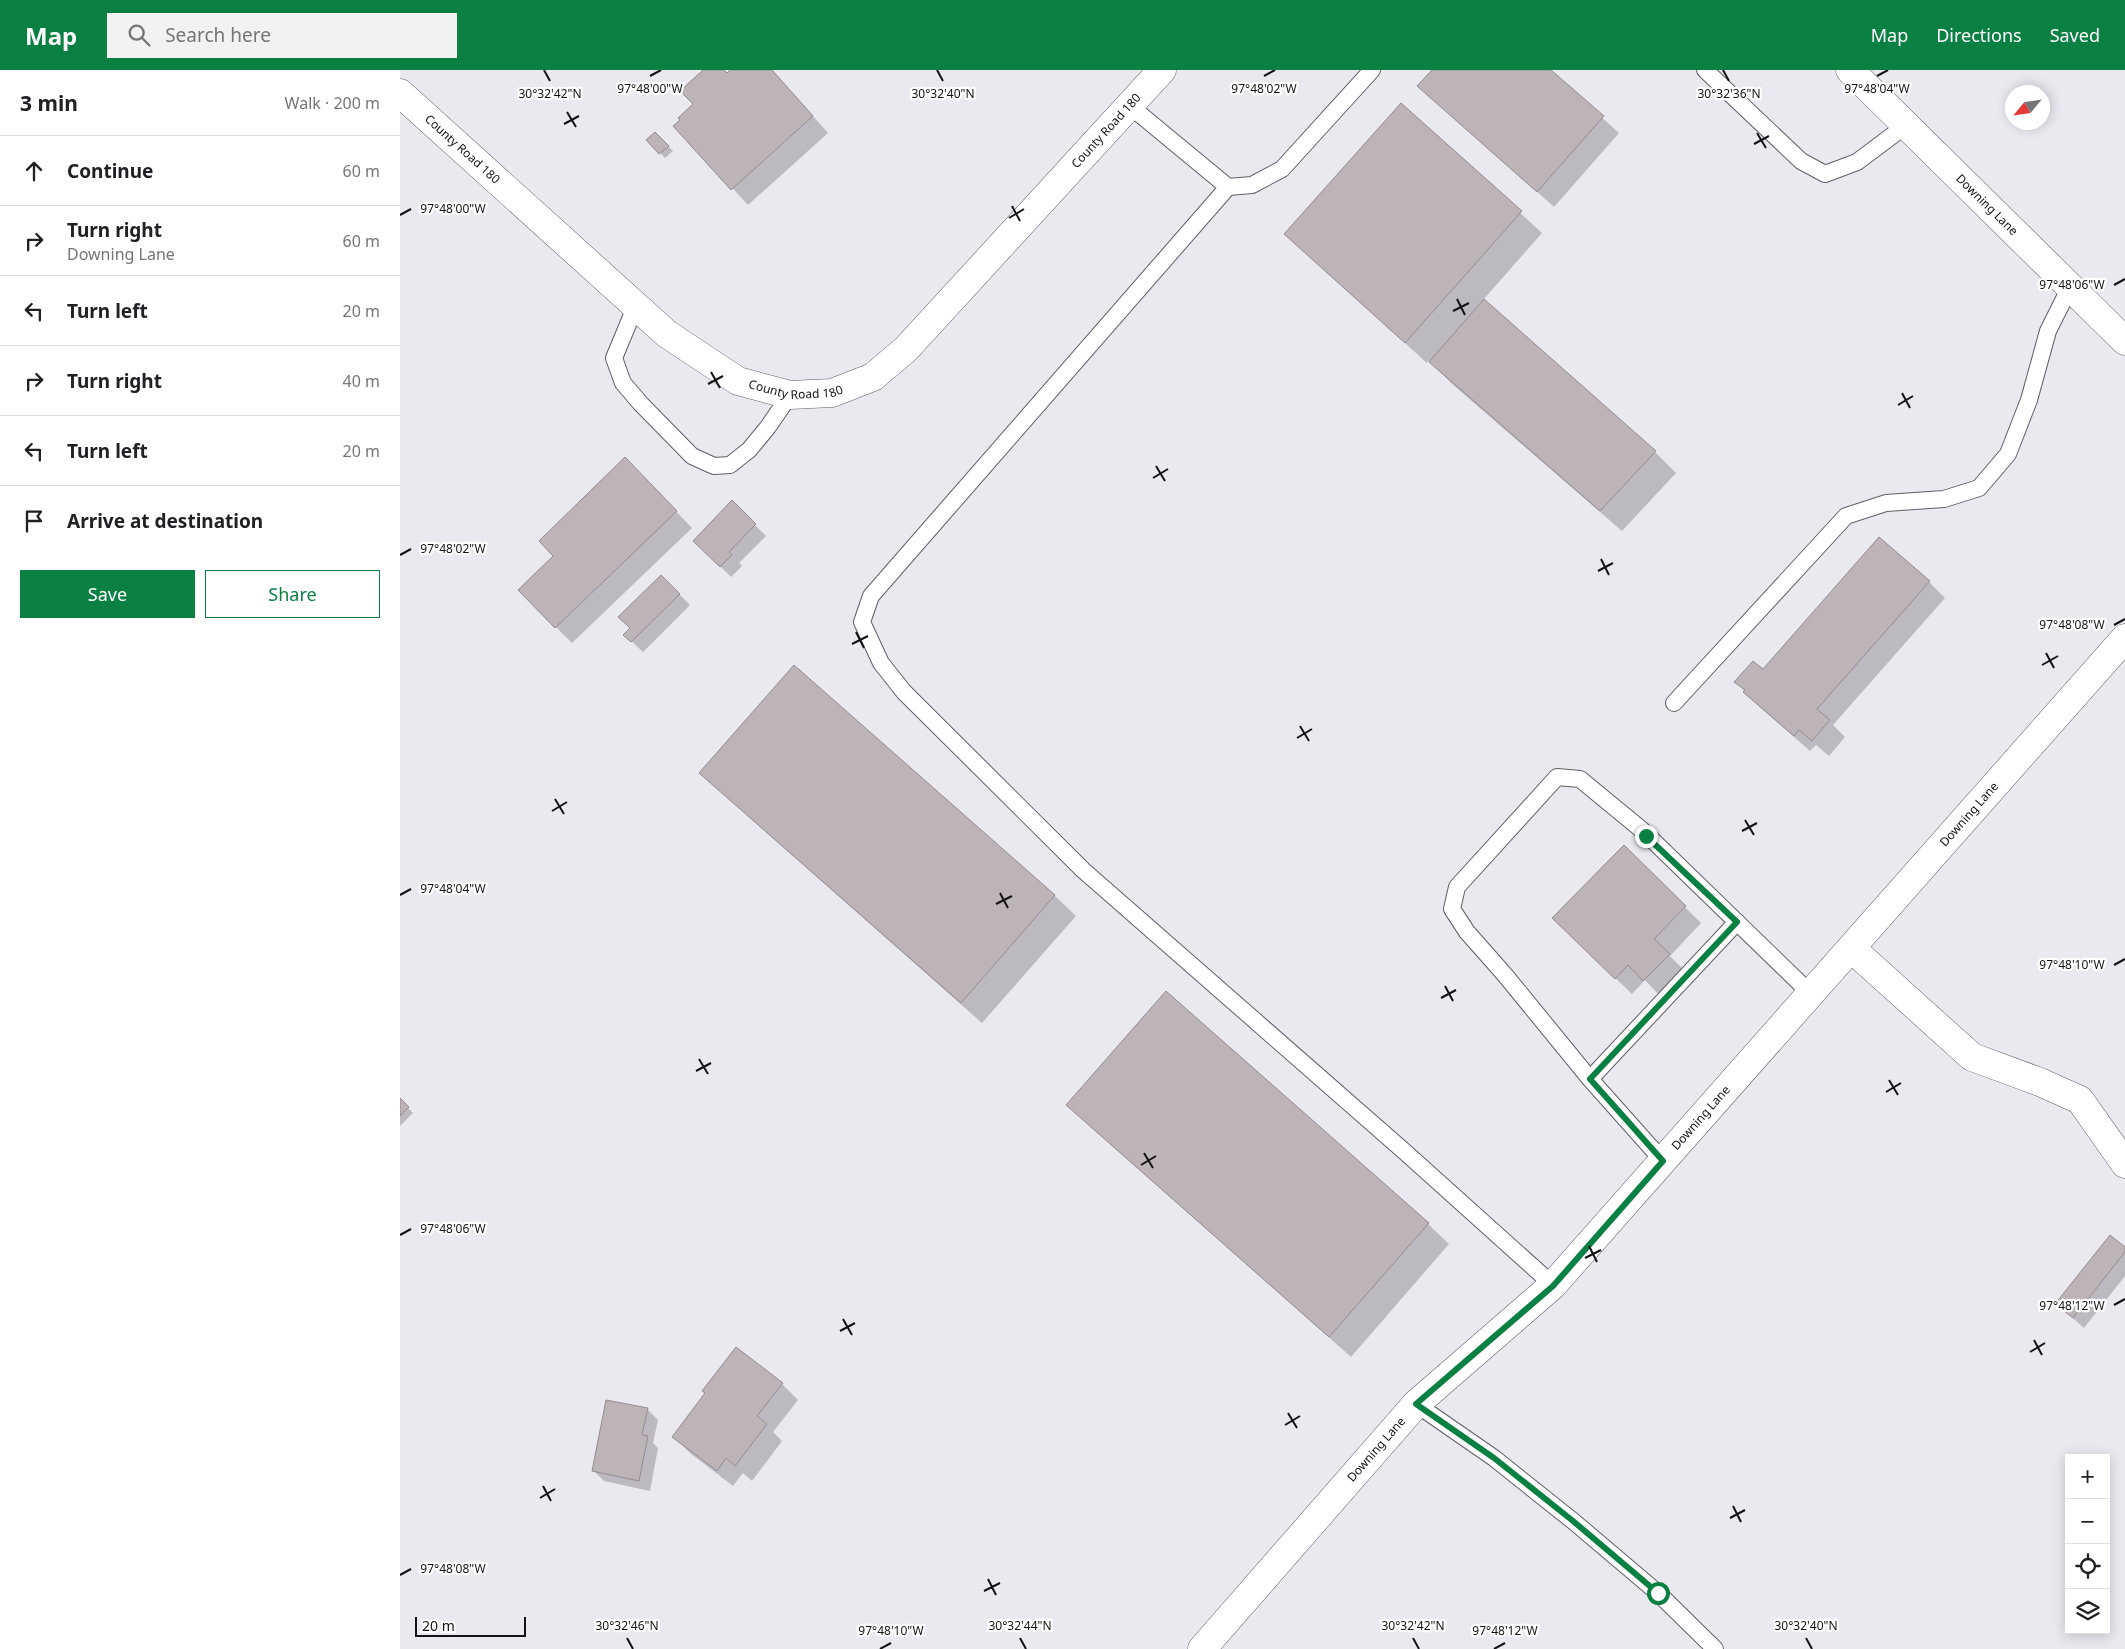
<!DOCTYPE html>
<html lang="en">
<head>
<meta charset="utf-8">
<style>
	body { margin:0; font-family:"Noto Sans",sans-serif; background:#f2f2f2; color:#202124 }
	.controls { position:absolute; right:15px; bottom:15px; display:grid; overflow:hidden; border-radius:0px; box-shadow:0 2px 12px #0003 }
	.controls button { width:45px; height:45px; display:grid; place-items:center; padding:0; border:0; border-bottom:1px solid #e0e0e0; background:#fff; color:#202124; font:25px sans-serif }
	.compass { position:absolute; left:1605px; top:15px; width:45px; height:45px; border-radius:50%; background:#fff; box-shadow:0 2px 12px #0003; rotate:241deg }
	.scale { position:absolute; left:15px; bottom:12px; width:111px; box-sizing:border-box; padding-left:5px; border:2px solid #131215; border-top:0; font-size:14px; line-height:18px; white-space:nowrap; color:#131215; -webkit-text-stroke:4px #fff; paint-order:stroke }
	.stop { position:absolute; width:15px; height:15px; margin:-11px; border:4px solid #0b8043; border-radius:50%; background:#fff }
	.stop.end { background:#0b8043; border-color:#fff; box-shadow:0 1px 5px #0008 }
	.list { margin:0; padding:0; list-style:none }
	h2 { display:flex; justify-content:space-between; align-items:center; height:65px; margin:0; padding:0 20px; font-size:21px }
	h2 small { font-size:16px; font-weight:400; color:#757577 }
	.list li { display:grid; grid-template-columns:32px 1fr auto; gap:15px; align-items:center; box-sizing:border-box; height:70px; padding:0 20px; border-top:1px solid #e0e0e0 }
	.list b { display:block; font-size:19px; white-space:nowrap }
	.list p { margin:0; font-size:16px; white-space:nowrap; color:#757577 }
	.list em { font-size:16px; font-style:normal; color:#757577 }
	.actions { display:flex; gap:10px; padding:15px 20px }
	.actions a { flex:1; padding:11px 0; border:1px solid #0b8043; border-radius:0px; text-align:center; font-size:18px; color:#0b8043 }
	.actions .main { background:#0b8043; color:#fff }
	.icon { flex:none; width:28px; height:28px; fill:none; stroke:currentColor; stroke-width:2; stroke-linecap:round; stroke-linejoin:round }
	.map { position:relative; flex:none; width:1725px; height:1579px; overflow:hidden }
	header { display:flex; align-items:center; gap:30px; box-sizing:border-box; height:70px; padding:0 25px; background:#0b8043; color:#fff }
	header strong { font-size:24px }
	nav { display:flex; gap:28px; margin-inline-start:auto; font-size:18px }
	.search { width:350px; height:45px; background:#f2f2f2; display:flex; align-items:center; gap:12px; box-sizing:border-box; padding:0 18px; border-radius:0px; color:#757577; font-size:19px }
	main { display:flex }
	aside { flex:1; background:#fff }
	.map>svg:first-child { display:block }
</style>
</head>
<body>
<header>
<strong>Map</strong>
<div class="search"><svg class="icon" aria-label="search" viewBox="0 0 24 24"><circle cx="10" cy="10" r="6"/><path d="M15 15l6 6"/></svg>Search here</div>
<nav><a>Map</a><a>Directions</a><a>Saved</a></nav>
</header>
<main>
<aside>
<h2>3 min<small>Walk · 200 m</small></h2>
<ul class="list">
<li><svg class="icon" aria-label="ahead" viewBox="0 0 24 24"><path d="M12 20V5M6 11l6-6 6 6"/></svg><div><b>Continue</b></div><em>60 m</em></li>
<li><svg class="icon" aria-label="right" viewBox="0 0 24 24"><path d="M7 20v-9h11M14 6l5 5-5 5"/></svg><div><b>Turn right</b><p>Downing Lane</p></div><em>60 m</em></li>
<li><svg class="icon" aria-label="left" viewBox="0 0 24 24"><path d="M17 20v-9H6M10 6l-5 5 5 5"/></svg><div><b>Turn left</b></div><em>20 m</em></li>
<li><svg class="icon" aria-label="right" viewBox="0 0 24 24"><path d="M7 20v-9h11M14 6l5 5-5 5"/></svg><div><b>Turn right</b></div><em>40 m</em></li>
<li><svg class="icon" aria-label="left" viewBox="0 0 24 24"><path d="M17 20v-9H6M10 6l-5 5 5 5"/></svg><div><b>Turn left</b></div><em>20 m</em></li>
<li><svg class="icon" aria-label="arrive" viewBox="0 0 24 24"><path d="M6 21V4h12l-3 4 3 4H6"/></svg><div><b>Arrive at destination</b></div></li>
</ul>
<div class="actions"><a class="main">Save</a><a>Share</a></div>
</aside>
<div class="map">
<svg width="1725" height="1579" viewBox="0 0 1725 1579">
	<rect width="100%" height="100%" fill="#ebe9f0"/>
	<g fill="#0003">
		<polygon points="305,0 324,0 328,4 332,0 372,0 428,63 348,135 275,56 295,34"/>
		<polygon points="1033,0 1149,0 1219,63 1154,137 1019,16"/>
		<polygon points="1001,34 1142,163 1083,230 1255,382 1276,403 1222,461 1051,313 1029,290 1027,293 885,164"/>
		<polygon points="255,63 273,81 265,88 248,70"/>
		<polygon points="241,405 292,458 172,573 156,557"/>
		<polygon points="332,432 366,466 339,493 342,496 331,507 295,471"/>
		<polygon points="261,506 290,535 243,582 225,565 231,558"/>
		<polygon points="1529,512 1545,528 1433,655 1445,667 1429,686 1416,675 1410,681 1361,638 1336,612 1363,601"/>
		<polygon points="394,596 655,826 676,846 582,953 322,723 301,702"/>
		<polygon points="1224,776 1301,853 1270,886 1285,901 1259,925 1245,910 1232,924 1170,864"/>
		<polygon points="0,1030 13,1043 0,1056"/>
		<polygon points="668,1035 1028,1154 1049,1174 951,1287 689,1055"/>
		<polygon points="1725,1178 1725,1206 1684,1258 1657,1234"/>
		<polygon points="382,1314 398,1330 373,1362 382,1371 352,1411 343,1403 333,1416 290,1383 274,1367"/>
		<polygon points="247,1339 258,1350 253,1373 258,1378 250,1421 204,1411 193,1400"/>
	</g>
	<g fill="#bcb4b7" stroke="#938c8f">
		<polygon points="303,0 324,0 327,3 330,0 372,0 413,46 331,120 273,56 280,50 278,48 293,34 280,21"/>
		<polygon points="1032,0 1151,0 1204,46 1137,122 1017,16"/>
		<polygon points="1001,33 1122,141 1005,273 884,164"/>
		<polygon points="255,62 269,76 259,84 246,70"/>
		<polygon points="1084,229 1256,381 1200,441 1029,292"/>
		<polygon points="225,387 277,441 155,558 118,520 153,486 139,471"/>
		<polygon points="332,430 356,454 329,482 332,485 320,497 293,471"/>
		<polygon points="1479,467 1530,511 1417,639 1430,650 1412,671 1399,660 1394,666 1343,622 1345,620 1334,612 1353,591 1363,599"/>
		<polygon points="261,505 280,524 231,572 223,565 230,558 218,547"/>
		<polygon points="394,595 655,825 561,933 299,703"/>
		<polygon points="1224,775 1286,836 1254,869 1270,884 1243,911 1228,895 1215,909 1152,848"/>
		<polygon points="766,921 1029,1153 929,1267 666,1035"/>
		<polygon points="0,1028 9,1037 0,1046"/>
		<polygon points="1710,1165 1725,1177 1725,1182 1673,1248 1655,1234"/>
		<polygon points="336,1277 383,1313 357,1346 367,1354 335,1396 326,1388 317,1401 272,1367 305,1323 302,1321"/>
		<polygon points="206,1330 248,1338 242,1365 248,1366 239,1411 192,1401"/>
	</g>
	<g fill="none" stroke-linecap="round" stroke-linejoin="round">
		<g stroke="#615f65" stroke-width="18">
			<g id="service">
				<polyline points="972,0 882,99 852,115 828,117 471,526 462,552 481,593 504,622 683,800 1005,1082 1153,1215"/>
				<polyline points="1305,0 1401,91 1425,104 1457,92 1505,56"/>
				<polyline points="730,36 828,117"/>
				<polyline points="236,235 214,288 223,313 241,334 292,386 314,396 330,395 349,380 368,357 390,325"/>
				<polyline points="1274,633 1446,446 1486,433 1544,429 1579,418 1608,384 1629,330 1648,261 1670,217"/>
				<polyline points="1190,1009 1337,852"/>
				<polyline points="1263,1091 1190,1009 1105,905 1067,862 1052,839 1057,817 1157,707 1180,709 1242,760 1411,924"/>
				<polyline points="1016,1334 1094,1388 1173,1451 1258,1523 1315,1579"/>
			</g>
		</g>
		<g stroke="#615f65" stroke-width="29">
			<g id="minor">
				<path id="s1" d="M 1450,0 L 1725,271"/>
				<path id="s2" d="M 0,23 L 267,264 L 338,311 L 390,325 L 432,323 L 473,307 L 506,279 L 762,0"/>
				<polyline points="1451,878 1572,987 1640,1012 1680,1030 1725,1094"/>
				<path id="s3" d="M 802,1579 L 1016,1334 L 1153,1215 L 1725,568"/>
			</g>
		</g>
		<use href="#service" stroke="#fff" stroke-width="16"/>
		<use href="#minor" stroke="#fff" stroke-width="28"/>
	</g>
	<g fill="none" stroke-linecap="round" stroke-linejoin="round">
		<polyline stroke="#0b8043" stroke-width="6" points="1246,766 1337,852 1190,1009 1263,1091 1153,1216 1016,1334 1094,1388 1173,1451 1258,1523"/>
	</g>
	<path fill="none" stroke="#131215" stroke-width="2" d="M 144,0 L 150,11M 537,0 L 543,11M 1323,0 L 1329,11M 250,6 L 261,0M 864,6 L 875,0M 1477,6 L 1488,0M 167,42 L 176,57M 164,54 L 179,46M 1357,63 L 1366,78M 1354,74 L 1369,66M 612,136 L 620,151M 0,145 L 11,139M 609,148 L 624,139M 1714,215 L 1725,209M 1057,229 L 1065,245M 1053,241 L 1069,233M 311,302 L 320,318M 308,314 L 323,306M 1502,323 L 1510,338M 1498,335 L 1513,326M 756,396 L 765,411M 753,408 L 768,399M 0,485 L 11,479M 1201,489 L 1209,505M 1198,501 L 1213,493M 1714,555 L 1725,549M 456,562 L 464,578M 452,574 L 468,566M 1646,583 L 1654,598M 1642,595 L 1658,586M 900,656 L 909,671M 897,668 L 912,659M 155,729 L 164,744M 152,741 L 167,732M 1345,750 L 1354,765M 1342,761 L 1357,753M 600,823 L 608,838M 0,825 L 11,819M 596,834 L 612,826M 1714,895 L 1725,889M 1045,916 L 1053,931M 1041,928 L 1056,920M 299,989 L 308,1004M 296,1001 L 311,993M 1489,1010 L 1498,1025M 1486,1022 L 1501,1013M 744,1083 L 753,1098M 741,1095 L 756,1086M 0,1165 L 11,1159M 1189,1176 L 1197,1192M 1185,1188 L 1201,1180M 1714,1235 L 1725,1229M 443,1249 L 452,1265M 440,1261 L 455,1253M 1634,1270 L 1642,1285M 1630,1282 L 1645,1273M 888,1343 L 897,1358M 885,1355 L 900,1346M 143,1416 L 151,1431M 140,1428 L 155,1419M 1333,1436 L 1341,1452M 1330,1448 L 1345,1440M 0,1505 L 11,1499M 588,1509 L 596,1525M 584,1521 L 600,1513M 227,1568 L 233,1579M 620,1568 L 626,1579M 1013,1568 L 1019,1579M 1406,1568 L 1412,1579M 480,1579 L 491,1573M 1094,1579 L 1105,1573"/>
	<g text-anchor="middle" stroke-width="4.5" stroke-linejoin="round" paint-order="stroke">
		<g font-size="12" fill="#131215" stroke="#fff">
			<text dy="4" stroke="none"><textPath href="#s2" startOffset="924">County Road 180</textPath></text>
			<text dy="4" stroke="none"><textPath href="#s2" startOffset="84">County Road 180</textPath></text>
			<text dy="4" stroke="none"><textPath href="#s1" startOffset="192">Downing Lane</textPath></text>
			<text dy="4" stroke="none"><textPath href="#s2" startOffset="504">County Road 180</textPath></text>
			<text dy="4" stroke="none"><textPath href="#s3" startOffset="1135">Downing Lane</textPath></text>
			<text dy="4" stroke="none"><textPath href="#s3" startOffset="730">Downing Lane</textPath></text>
			<text dy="4" stroke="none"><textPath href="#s3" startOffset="265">Downing Lane</textPath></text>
		</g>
	</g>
	<g font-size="12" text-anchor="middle" fill="#131215" stroke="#fff" stroke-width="4.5" stroke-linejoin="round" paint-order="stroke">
		<text x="250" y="23">97°48'00"W</text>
		<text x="864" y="23">97°48'02"W</text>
		<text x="1477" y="23">97°48'04"W</text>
		<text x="150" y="28">30°32'42"N</text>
		<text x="543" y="28">30°32'40"N</text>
		<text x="1329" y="28">30°32'36"N</text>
		<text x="53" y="143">97°48'00"W</text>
		<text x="1672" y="219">97°48'06"W</text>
		<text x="53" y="483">97°48'02"W</text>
		<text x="1672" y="559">97°48'08"W</text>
		<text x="53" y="823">97°48'04"W</text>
		<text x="1672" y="899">97°48'10"W</text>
		<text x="53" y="1163">97°48'06"W</text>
		<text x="1672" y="1240">97°48'12"W</text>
		<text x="53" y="1503">97°48'08"W</text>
		<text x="227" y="1560">30°32'46"N</text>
		<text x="620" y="1560">30°32'44"N</text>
		<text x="1013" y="1560">30°32'42"N</text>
		<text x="1406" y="1560">30°32'40"N</text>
		<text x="491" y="1565">97°48'10"W</text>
		<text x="1105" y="1565">97°48'12"W</text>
	</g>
</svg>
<div class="controls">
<button>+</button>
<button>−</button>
<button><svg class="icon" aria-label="locate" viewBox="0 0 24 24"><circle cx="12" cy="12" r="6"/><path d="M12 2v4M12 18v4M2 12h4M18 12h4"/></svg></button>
<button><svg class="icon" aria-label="layers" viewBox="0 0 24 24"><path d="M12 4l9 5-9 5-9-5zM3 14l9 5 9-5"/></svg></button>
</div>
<svg class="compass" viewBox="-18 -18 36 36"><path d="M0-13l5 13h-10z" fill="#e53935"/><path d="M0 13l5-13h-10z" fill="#757577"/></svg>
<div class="scale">20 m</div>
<div class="stop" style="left:1258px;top:1523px"></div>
<div class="stop end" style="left:1246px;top:766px"></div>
</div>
</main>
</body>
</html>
